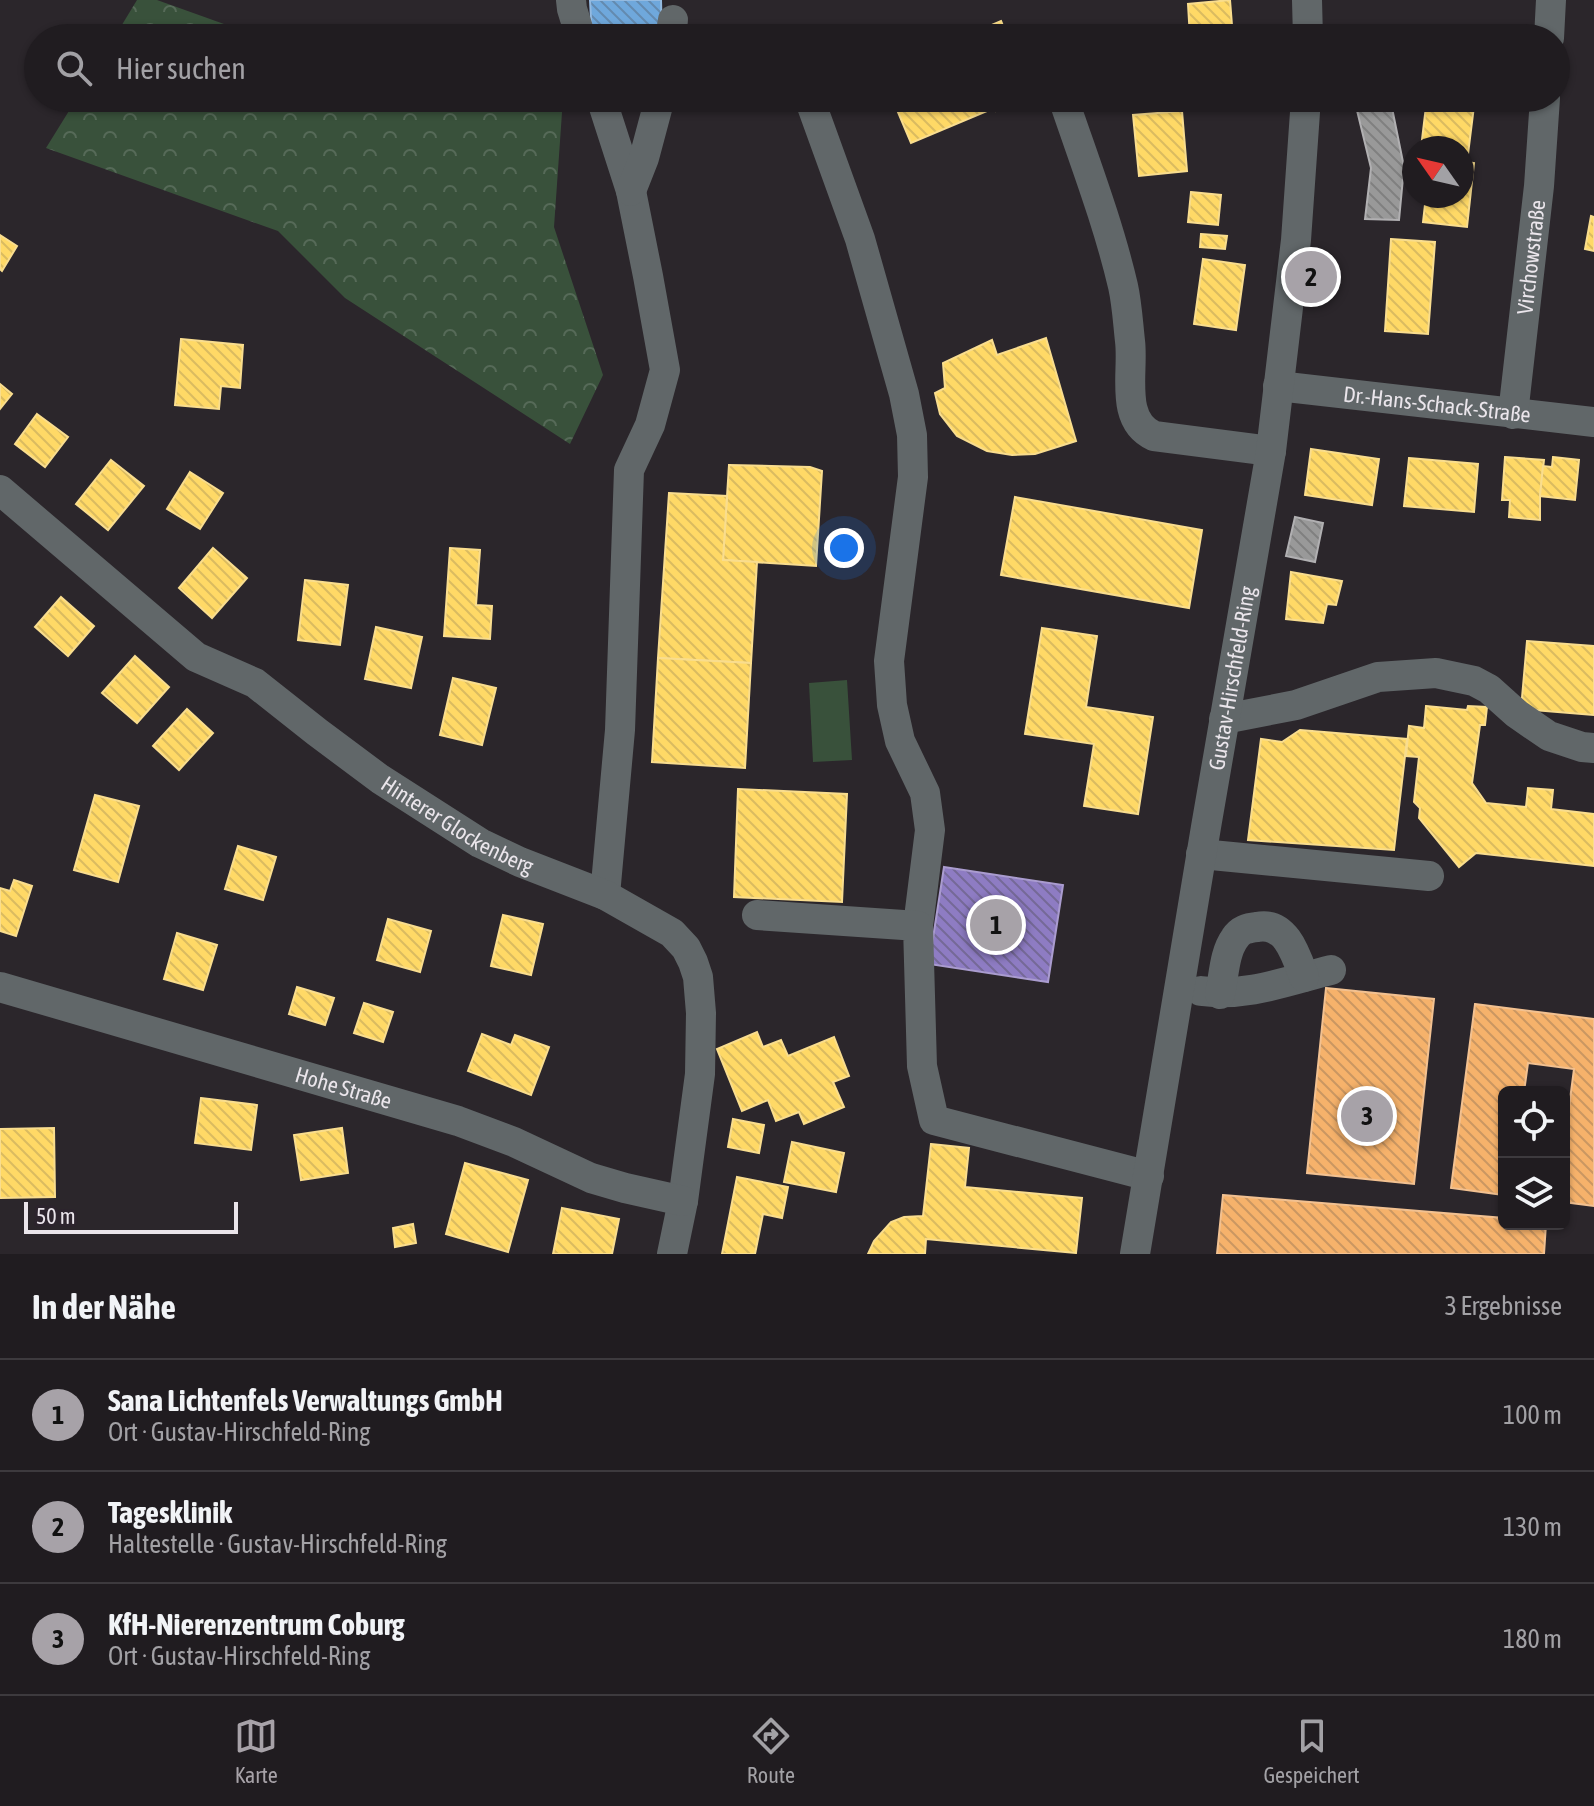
<!DOCTYPE html>
<html lang="de">
<head>
<meta charset="utf-8">
<style>
	body { margin:0; font-family:"Asap Condensed",sans-serif; background:#2d292d; color:#f1f3f6 }
	.controls { position:absolute; right:24px; bottom:24px; display:grid; overflow:hidden; border-radius:12px; box-shadow:0 2px 6px #0004 }
	.controls button { width:72px; height:72px; display:grid; place-items:center; padding:0; border:0; border-bottom:2px solid #3d3a3e; background:#201c20; color:#f1f3f6; font:40px sans-serif }
	.compass { position:absolute; left:1402px; top:136px; width:72px; height:72px; border-radius:50%; background:#201c20; box-shadow:0 2px 6px #0004; rotate:304deg }
	.scale { position:absolute; left:24px; bottom:20px; width:214px; box-sizing:border-box; padding-left:8px; border:4px solid #eae5eb; border-top:0; font-size:22px; line-height:28px; white-space:nowrap; color:#eae5eb; -webkit-text-stroke:6px #2c242d; paint-order:stroke }
	.you { position:absolute; left:844px; top:548px; width:28px; height:28px; margin:-20px; border:6px solid #fff; border-radius:50%; background:#1a73e8; box-shadow:0 0 0 12px #1a73e833 }
	.badge { display:grid; place-items:center; width:52px; height:52px; border-radius:50%; background:#a7a2a8; color:#111; font-size:26px; font-weight:700 }
	.pin { position:absolute; translate:-50% -50%; border:4px solid #fff; box-shadow:0 2px 8px #0006 }
	.list { margin:0; padding:0; list-style:none }
	h2 { display:flex; justify-content:space-between; align-items:center; height:104px; margin:0; padding:0 32px; font-size:34px }
	h2 small { font-size:26px; font-weight:400; color:#a2a1a5 }
	.list li { display:grid; grid-template-columns:52px 1fr auto; gap:24px; align-items:center; box-sizing:border-box; height:112px; padding:0 32px; border-top:2px solid #3d3a3e }
	.list b { display:block; font-size:30px; white-space:nowrap }
	.list p { margin:0; font-size:26px; white-space:nowrap; color:#a2a1a5 }
	.list em { font-size:26px; font-style:normal; color:#a2a1a5 }
	.icon { flex:none; width:44px; height:44px; fill:none; stroke:currentColor; stroke-width:2; stroke-linecap:round; stroke-linejoin:round }
	.map { position:relative; flex:none; width:1594px; height:1254px; overflow:hidden }
	.search { position:absolute; background:#201c20; box-shadow:0 2px 6px #0004; left:24px; right:24px; top:24px; height:88px; display:flex; align-items:center; gap:20px; box-sizing:border-box; padding:0 28px; border-radius:44px; color:#a2a1a5; font-size:30px }
	.sheet { height:440px; background:#201c20 }
	nav { display:flex; justify-content:space-around; align-items:center; box-sizing:border-box; height:112px; border-top:2px solid #3d3a3e; background:#201c20; font-size:22px; color:#a2a1a5 }
	nav a { display:grid; justify-items:center; gap:4px }
	nav .on { color:#a7a2a8 }
	.map>svg:first-child { display:block }
</style>
</head>
<body>
<div class="map">
<svg width="1594" height="1254" viewBox="0 0 1594 1254">
	<defs>
		<pattern id="forest-crowns" width="20" height="18" patternUnits="userSpaceOnUse" patternTransform="scale(2)"><rect width="20" height="18" fill="#39513b"/><path d="M2 6a3 3 0 1 1 6 0M12 15a3 3 0 1 1 6 0" fill="none" stroke="#566a58"/></pattern>
		<pattern id="homes-back-hatch" width="6" height="6" patternUnits="userSpaceOnUse" patternTransform="scale(2)"><rect width="6" height="6" fill="#ffd966"/><path d="M-1 5l2 2M0 0l6 6M5-1l2 2" fill="none" stroke="#dabb60"/></pattern>
		<pattern id="offices-back-hatch" width="6" height="6" patternUnits="userSpaceOnUse" patternTransform="scale(2)"><rect width="6" height="6" fill="#8e7cc3"/><path d="M-1 5l2 2M0 0l6 6M5-1l2 2" fill="none" stroke="#756997"/></pattern>
		<pattern id="schools-back-hatch" width="6" height="6" patternUnits="userSpaceOnUse" patternTransform="scale(2)"><rect width="6" height="6" fill="#6fa8dc"/><path d="M-1 5l2 2M0 0l6 6M5-1l2 2" fill="none" stroke="#638aaf"/></pattern>
		<pattern id="health-back-hatch" width="6" height="6" patternUnits="userSpaceOnUse" patternTransform="scale(2)"><rect width="6" height="6" fill="#f6b26b"/><path d="M-1 5l2 2M0 0l6 6M5-1l2 2" fill="none" stroke="#ca9762"/></pattern>
		<pattern id="industry-back-hatch" width="6" height="6" patternUnits="userSpaceOnUse" patternTransform="scale(2)"><rect width="6" height="6" fill="#999"/><path d="M-1 5l2 2M0 0l6 6M5-1l2 2" fill="none" stroke="#808080"/></pattern>
	</defs>
	<rect width="100%" height="100%" fill="#2b262b"/>
	<g fill="url(#forest-crowns)">
		<polygon points="137,0 157,0 263,38 114,38"/>
		<polygon points="77,98 563,98 554,227 603,375 570,444 345,298 278,231 46,148"/>
	</g>
	<polygon fill="#39513b" points="847,680 852,760 813,762 809,683"/>
	<g fill="url(#homes-back-hatch)" stroke="#f9dd8e" stroke-width="2">
		<polygon points="1230,0 1233,38 1190,38 1188,4"/>
		<polygon points="1001,21 1008,38 961,38"/>
		<polygon points="892,98 1026,98 996,111 994,108 911,143"/>
		<polygon points="1427,98 1475,98 1467,162 1462,161 1462,148 1421,148"/>
		<polygon points="1182,111 1187,171 1139,176 1133,115"/>
		<polygon points="1462,161 1474,163 1467,227 1423,222 1426,196 1462,196"/>
		<polygon points="1191,192 1221,195 1218,225 1188,222"/>
		<polygon points="1591,216 1594,217 1594,251 1585,249"/>
		<polygon points="1201,234 1227,236 1225,249 1200,247"/>
		<polygon points="0,235 17,246 2,271 0,269"/>
		<polygon points="1391,239 1435,242 1428,334 1385,331"/>
		<polygon points="1203,259 1245,265 1236,330 1194,324"/>
		<polygon points="1046,338 1076,441 1035,454 1012,455 987,451 957,436 940,414 935,393 945,388 943,363 992,340 997,355"/>
		<polygon points="181,339 243,345 240,388 221,386 219,409 175,405"/>
		<polygon points="0,384 12,394 0,409"/>
		<polygon points="37,414 68,437 45,467 15,444"/>
		<polygon points="1311,449 1379,459 1372,505 1305,495"/>
		<polygon points="1505,457 1544,460 1540,496 1540,520 1509,517 1510,500 1502,500"/>
		<polygon points="1553,457 1579,460 1575,500 1540,496 1543,466 1552,467"/>
		<polygon points="1409,458 1478,464 1474,512 1404,506"/>
		<polygon points="111,460 144,486 108,530 76,504"/>
		<polygon points="729,465 810,467 822,471 816,566 723,560"/>
		<polygon points="190,472 223,493 200,529 167,509"/>
		<polygon points="669,493 727,496 723,560 757,562 751,663 658,658"/>
		<polygon points="1015,497 1202,530 1189,608 1001,575"/>
		<polygon points="213,548 247,578 212,618 179,588"/>
		<polygon points="450,548 480,550 476,605 492,606 490,639 444,636"/>
		<polygon points="1291,572 1342,581 1336,605 1327,604 1323,623 1286,619"/>
		<polygon points="305,580 348,585 340,645 298,640"/>
		<polygon points="61,597 94,626 68,656 35,627"/>
		<polygon points="376,627 422,637 411,688 365,679"/>
		<polygon points="1042,628 1097,636 1086,707 1153,717 1138,814 1084,806 1094,744 1025,734"/>
		<polygon points="1527,641 1594,646 1594,715 1521,709"/>
		<polygon points="135,656 169,687 137,723 102,693"/>
		<polygon points="658,658 751,663 745,768 652,762"/>
		<polygon points="453,678 496,688 482,745 440,735"/>
		<polygon points="1426,706 1467,710 1468,706 1487,707 1485,725 1480,725 1472,783 1486,803 1526,807 1528,788 1553,790 1551,809 1594,814 1594,866 1476,853 1459,867 1419,818 1420,808 1414,802 1419,757 1406,756 1409,726 1424,728"/>
		<polygon points="187,709 213,733 179,770 153,746"/>
		<polygon points="1300,730 1407,739 1394,850 1248,840 1261,739 1282,742"/>
		<polygon points="738,789 847,794 842,902 734,897"/>
		<polygon points="95,795 139,806 118,882 74,870"/>
		<polygon points="238,846 276,857 263,900 225,889"/>
		<polygon points="14,880 32,886 16,936 0,931 0,888 10,891"/>
		<polygon points="503,915 543,924 531,975 491,966"/>
		<polygon points="388,919 431,931 420,972 377,960"/>
		<polygon points="177,933 217,945 203,990 164,979"/>
		<polygon points="297,987 334,998 325,1025 289,1014"/>
		<polygon points="364,1003 393,1012 383,1042 354,1033"/>
		<polygon points="757,1032 763,1047 781,1040 788,1056 834,1037 849,1076 833,1082 844,1107 804,1124 799,1112 776,1121 768,1100 742,1111 717,1049"/>
		<polygon points="482,1034 511,1045 515,1035 549,1047 531,1095 468,1071"/>
		<polygon points="201,1098 257,1105 251,1150 195,1143"/>
		<polygon points="733,1119 764,1125 759,1153 728,1147"/>
		<polygon points="54,1128 55,1197 0,1198 0,1129"/>
		<polygon points="342,1128 348,1173 301,1180 294,1135"/>
		<polygon points="792,1142 844,1153 836,1192 784,1182"/>
		<polygon points="931,1144 969,1148 965,1187 1082,1198 1076,1253 926,1239 925,1254 868,1254 874,1241 891,1222 904,1217 923,1216"/>
		<polygon points="465,1163 528,1180 508,1252 446,1234"/>
		<polygon points="737,1177 788,1187 782,1218 763,1214 755,1254 722,1254"/>
		<polygon points="562,1208 619,1219 612,1254 553,1254"/>
		<polygon points="413,1224 416,1243 395,1247 393,1228"/>
	</g>
	<polygon fill="url(#offices-back-hatch)" stroke="#aa9ccf" stroke-width="2" points="944,867 1063,885 1048,982 929,964"/>
	<polygon fill="url(#schools-back-hatch)" stroke="#94bae0" stroke-width="2" points="590,0 661,0 662,38 592,38"/>
	<g fill="url(#health-back-hatch)" stroke="#f2c191" stroke-width="2">
		<polygon points="1326,988 1434,999 1414,1184 1307,1173"/>
		<polygon points="1475,1004 1594,1019 1594,1206 1564,1202 1564,1146 1574,1069 1528,1063 1524,1092 1504,1092 1504,1195 1451,1188"/>
		<polygon points="1223,1195 1504,1218 1504,1224 1546,1224 1544,1254 1217,1254"/>
	</g>
	<g fill="url(#industry-back-hatch)" stroke="#b1b0b2" stroke-width="2">
		<polygon points="1354,98 1390,98 1404,167 1399,220 1365,219 1371,168"/>
		<polygon points="1295,517 1323,523 1315,562 1286,556"/>
	</g>
	<g fill="none" stroke-linecap="round" stroke-linejoin="round">
		<g stroke="#616769" stroke-width="30">
			<polyline points="571,0 572,9 581,38"/>
			<polyline points="1307,0 1308,38"/>
			<polyline points="670,38 673,20"/>
			<polyline points="1549,38 1551,0"/>
			<polyline points="601,98 631,191 648,276 665,370 650,425 629,470 620,730 605,895"/>
			<polyline points="809,98 860,239 904,394 912,435 913,477 889,661 892,705 900,741 925,793 930,830 918,926"/>
			<path d="M 1063,98 C 1084,160 1108,222 1123,286 C 1127,304 1128,323 1130,341 C 1134,372 1119,420 1154,436 L 1271,451"/>
			<polyline points="631,191 644,158 660,98"/>
			<path id="s1" d="M 1278,386 L 1594,422"/>
			<path id="s2" d="M 1513,414 L 1539,186 L 1545,98"/>
			<path id="s3" d="M 0,490 L 196,657 L 255,683 L 317,732 L 380,779 L 480,843 L 520,862 L 605,895 L 672,933 L 686,948 L 693,962 L 698,977 L 701,1013 L 700,1074 L 683,1201 L 672,1254"/>
			<polyline points="1224,719 1296,705 1378,677 1436,673 1474,681 1489,689 1517,714 1549,736 1582,747 1594,748"/>
			<polyline points="1201,854 1429,876"/>
			<polyline points="757,915 918,926 922,1066 934,1120 1149,1176"/>
			<path id="s4" d="M 0,987 L 458,1121 L 514,1142 L 591,1178 L 625,1188 L 683,1201"/>
			<path d="M 1201,991 C 1247,997 1287,981 1331,970"/>
			<path d="M 1220,994 C 1224,976 1224,953 1235,938 C 1240,930 1247,928 1257,927 C 1286,921 1296,955 1304,977"/>
			<path id="s5" d="M 1135,1254 L 1206,827 L 1271,451 L 1296,240 L 1306,98"/>
		</g>
	</g>
	<g text-anchor="middle" stroke-width="8" stroke-linejoin="round" paint-order="stroke">
		<g font-size="22" fill="#eae5eb" stroke="#2c242d">
			<text dy="8" stroke="none"><textPath href="#s2" startOffset="158">Virchowstraße</textPath></text>
			<text dy="8" stroke="none"><textPath href="#s1" startOffset="160">Dr.-Hans-Schack-Straße</textPath></text>
			<text dy="8" stroke="none"><textPath href="#s5" startOffset="584">Gustav-Hirschfeld-Ring</textPath></text>
			<text dy="8" stroke="none"><textPath href="#s3" startOffset="570">Hinterer Glockenberg</textPath></text>
			<text dy="8" stroke="none"><textPath href="#s4" startOffset="358">Hohe Straße</textPath></text>
		</g>
	</g>
</svg>
<div class="controls">
<button><svg class="icon" aria-label="locate" viewBox="0 0 24 24"><circle cx="12" cy="12" r="6"/><path d="M12 2v4M12 18v4M2 12h4M18 12h4"/></svg></button>
<button><svg class="icon" aria-label="layers" viewBox="0 0 24 24"><path d="M12 4l9 5-9 5-9-5zM3 14l9 5 9-5"/></svg></button>
</div>
<svg class="compass" viewBox="-18 -18 36 36"><path d="M0-13l5 13h-10z" fill="#e53935"/><path d="M0 13l5-13h-10z" fill="#a2a1a5"/></svg>
<div class="scale">50 m</div>
<div class="you"></div>
<div class="pin badge" style="left:996px;top:925px">1</div>
<div class="pin badge" style="left:1311px;top:277px">2</div>
<div class="pin badge" style="left:1367px;top:1116px">3</div>
<div class="search"><svg class="icon" aria-label="search" viewBox="0 0 24 24"><circle cx="10" cy="10" r="6"/><path d="M15 15l6 6"/></svg>Hier suchen</div>
</div>
<section class="sheet">
<h2>In der Nähe<small>3 Ergebnisse</small></h2>
<ul class="list">
<li><span class="badge">1</span><div><b>Sana Lichtenfels Verwaltungs GmbH</b><p>Ort · Gustav-Hirschfeld-Ring</p></div><em>100 m</em></li>
<li><span class="badge">2</span><div><b>Tagesklinik</b><p>Haltestelle · Gustav-Hirschfeld-Ring</p></div><em>130 m</em></li>
<li><span class="badge">3</span><div><b>KfH-Nierenzentrum Coburg</b><p>Ort · Gustav-Hirschfeld-Ring</p></div><em>180 m</em></li>
</ul>
</section>
<nav>
<a class="on"><svg class="icon" aria-label="map" viewBox="0 0 24 24"><path d="M3 6l6-2 6 2 6-2v14l-6 2-6-2-6 2zM9 4v14M15 6v14"/></svg>Karte</a>
<a><svg class="icon" aria-label="directions" viewBox="0 0 24 24"><path d="M12 3l9 9-9 9-9-9zM9 14v-3h6M13 9l2 2-2 2"/></svg>Route</a>
<a><svg class="icon" aria-label="saved" viewBox="0 0 24 24"><path d="M7 4h10v16l-5-4-5 4z"/></svg>Gespeichert</a>
</nav>
</body>
</html>
